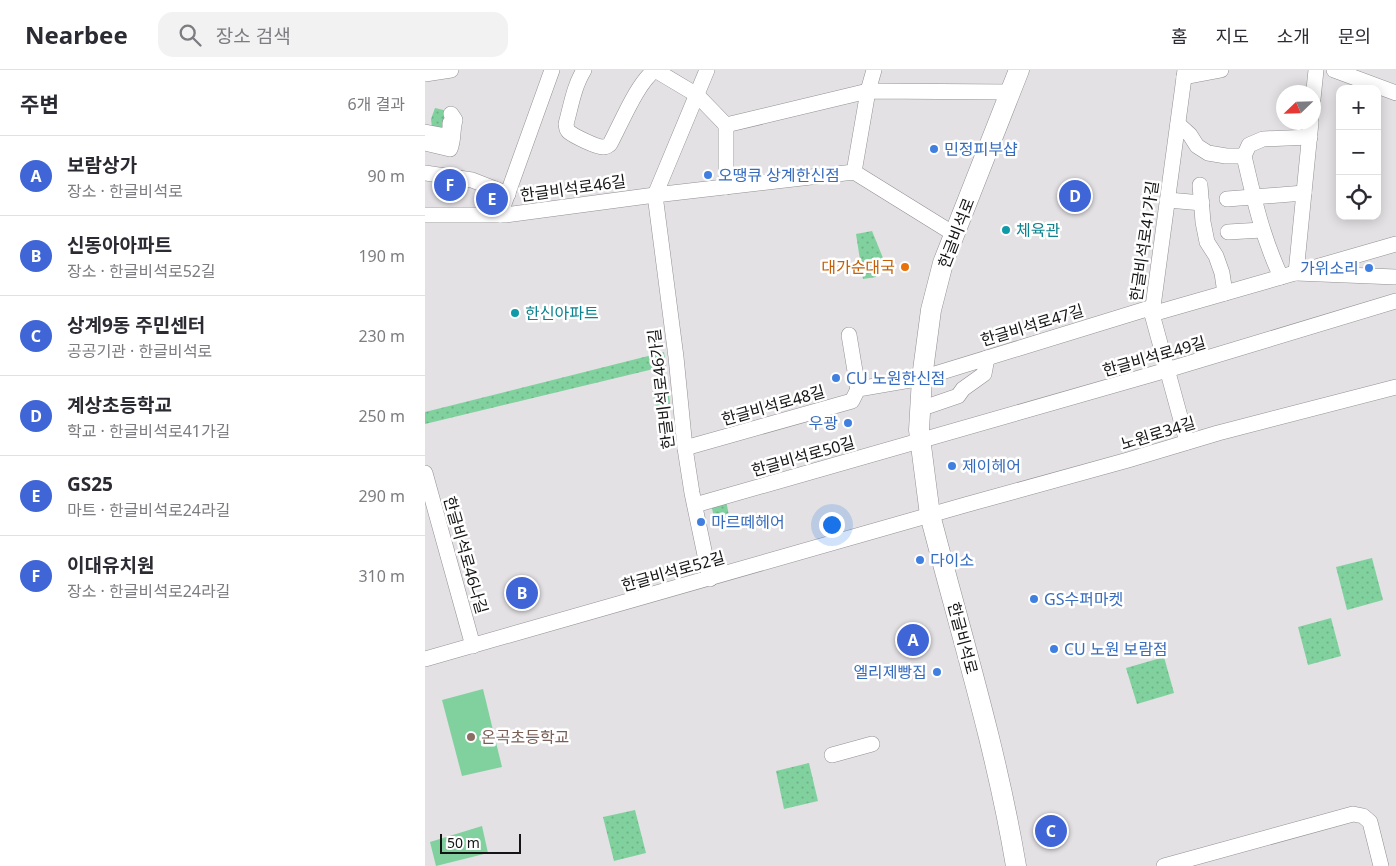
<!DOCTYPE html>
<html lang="ko">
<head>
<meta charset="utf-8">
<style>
	body { margin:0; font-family:"Noto Sans","Noto Sans KR",sans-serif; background:#f2f2f3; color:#2b2b33 }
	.controls { position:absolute; right:15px; top:15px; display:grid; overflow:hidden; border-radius:10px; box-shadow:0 2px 12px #0003 }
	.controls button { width:45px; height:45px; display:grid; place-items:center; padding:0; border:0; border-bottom:1px solid #e1e1e2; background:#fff; color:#2b2b33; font:25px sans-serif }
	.compass { position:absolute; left:851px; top:15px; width:45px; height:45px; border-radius:50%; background:#fff; box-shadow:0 2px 12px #0003; rotate:247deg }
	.scale { position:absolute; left:15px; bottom:12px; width:81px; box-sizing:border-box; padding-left:5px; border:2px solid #161516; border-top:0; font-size:14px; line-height:18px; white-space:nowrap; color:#161516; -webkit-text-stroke:4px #fff; paint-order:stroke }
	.you { position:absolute; left:406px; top:454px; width:18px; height:18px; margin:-12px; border:4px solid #fff; border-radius:50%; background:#1a73e8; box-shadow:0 0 0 8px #1a73e833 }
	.badge { display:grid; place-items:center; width:32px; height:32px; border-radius:50%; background:#3f65d7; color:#fff; font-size:16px; font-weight:700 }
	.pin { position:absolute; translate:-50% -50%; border:2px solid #fff; box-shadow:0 1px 5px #0006 }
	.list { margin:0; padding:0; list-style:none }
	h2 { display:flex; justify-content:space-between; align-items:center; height:65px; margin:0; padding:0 20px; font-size:21px }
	h2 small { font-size:16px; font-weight:400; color:#7c7c81 }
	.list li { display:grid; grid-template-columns:32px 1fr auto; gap:15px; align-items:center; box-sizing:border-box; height:80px; padding:0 20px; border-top:1px solid #e1e1e2 }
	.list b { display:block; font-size:19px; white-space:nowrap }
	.list p { margin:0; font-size:16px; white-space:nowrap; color:#7c7c81 }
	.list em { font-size:16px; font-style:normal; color:#7c7c81 }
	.icon { flex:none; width:28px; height:28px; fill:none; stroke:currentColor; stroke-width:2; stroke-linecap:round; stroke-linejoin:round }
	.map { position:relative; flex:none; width:971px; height:796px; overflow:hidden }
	header { display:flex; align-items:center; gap:30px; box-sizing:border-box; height:70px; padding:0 25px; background:#fff; border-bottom:1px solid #e1e1e2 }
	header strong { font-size:24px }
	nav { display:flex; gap:28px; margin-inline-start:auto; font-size:18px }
	.search { width:350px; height:45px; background:#f2f2f3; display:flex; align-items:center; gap:12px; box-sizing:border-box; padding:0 18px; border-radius:15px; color:#7c7c81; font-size:19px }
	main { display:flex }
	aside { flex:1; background:#fff }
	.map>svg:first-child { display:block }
</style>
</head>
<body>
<header>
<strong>Nearbee</strong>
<div class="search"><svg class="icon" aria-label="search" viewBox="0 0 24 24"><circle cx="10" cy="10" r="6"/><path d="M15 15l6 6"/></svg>장소 검색</div>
<nav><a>홈</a><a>지도</a><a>소개</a><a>문의</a></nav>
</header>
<main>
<aside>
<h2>주변<small>6개 결과</small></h2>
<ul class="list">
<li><span class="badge">A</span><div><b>보람상가</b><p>장소 · 한글비석로</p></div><em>90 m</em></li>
<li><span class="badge">B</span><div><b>신동아아파트</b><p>장소 · 한글비석로52길</p></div><em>190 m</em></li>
<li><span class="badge">C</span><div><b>상계9동 주민센터</b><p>공공기관 · 한글비석로</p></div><em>230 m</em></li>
<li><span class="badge">D</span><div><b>계상초등학교</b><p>학교 · 한글비석로41가길</p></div><em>250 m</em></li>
<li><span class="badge">E</span><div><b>GS25</b><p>마트 · 한글비석로24라길</p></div><em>290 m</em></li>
<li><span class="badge">F</span><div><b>이대유치원</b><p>장소 · 한글비석로24라길</p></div><em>310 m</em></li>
</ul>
</aside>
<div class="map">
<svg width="971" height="796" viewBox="0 0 971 796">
	<defs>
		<pattern id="park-dots" width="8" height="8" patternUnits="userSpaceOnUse" patternTransform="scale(1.25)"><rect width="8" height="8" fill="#80d19e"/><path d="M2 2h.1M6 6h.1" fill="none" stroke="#6eb387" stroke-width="1.8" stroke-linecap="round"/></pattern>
	</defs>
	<rect width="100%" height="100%" fill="#e4e1e4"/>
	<g fill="#80d19e">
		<polygon points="58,619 77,697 37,706 17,630"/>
		<polygon points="57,756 63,783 11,796 5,772"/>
	</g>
	<g fill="url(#park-dots)">
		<polygon points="10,38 23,41 18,60 7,58 6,49"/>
		<polygon points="447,161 458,188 451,207 438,209 431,164"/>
		<polygon points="239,282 241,296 0,354 0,342"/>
		<polygon points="234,313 243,315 245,334 231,337 227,322"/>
		<polygon points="301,430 304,446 290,453 286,433"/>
		<polygon points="947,488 958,530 922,540 911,497"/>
		<polygon points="906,548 916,586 883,595 873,557"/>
		<polygon points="739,587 749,623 712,634 701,598"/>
		<polygon points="384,693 393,731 359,739 351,701"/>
		<polygon points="210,740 221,783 189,791 178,747"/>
	</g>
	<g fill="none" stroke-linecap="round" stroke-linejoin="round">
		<g stroke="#929093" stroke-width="16">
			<g id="minor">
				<path d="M 159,0 C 149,16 146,36 141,54 C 142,58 141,59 144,62 C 149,66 171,77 178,77 C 182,77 182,76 185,74 C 196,54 212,13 230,0"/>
				<polyline points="230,0 272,25 301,55 443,21 586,22"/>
				<polyline points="282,0 230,125 251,287 260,378 267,423 285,509"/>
				<polyline points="760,0 727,244 762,372"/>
				<polyline points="909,0 971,23"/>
				<polyline points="0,4 26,0"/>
				<polyline points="759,7 796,0"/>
				<polyline points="888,29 891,0"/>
				<polyline points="886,52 871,203 971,207"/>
				<polyline points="753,54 765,65 772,76 783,83 801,86 819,86"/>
				<polyline points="301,55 301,117"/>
				<polyline points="0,62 21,66 25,60 25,53"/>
				<path d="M 0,73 L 25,79 C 29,70 27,60 30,50 L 26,44"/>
				<polyline points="429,102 443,21 449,0"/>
				<polyline points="0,103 47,110 83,124"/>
				<polyline points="775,115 778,152 782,172 791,186 797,203 800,223"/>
				<polyline points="802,129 879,123"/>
				<polyline points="743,130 777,133"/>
				<polyline points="0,145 80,145 230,125 429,102 529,164"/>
				<polyline points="75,145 127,0"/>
				<polyline points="803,162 837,160"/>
				<path d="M 856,207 C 837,166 829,129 819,86 L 824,75 L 838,69 L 885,67"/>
				<polyline points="727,244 971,174"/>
				<polyline points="424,265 433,319"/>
				<polyline points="495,339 533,326 538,319 559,304 562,288"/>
				<polyline points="260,378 427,331 433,319 497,308 728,237"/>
				<polyline points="0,403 48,576"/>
				<polyline points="270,435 742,300 971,231"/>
				<polyline points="0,589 540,435 703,390 793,363 971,317"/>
				<polyline points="407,685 447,674"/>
				<polyline points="739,796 928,744 938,746 945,752 956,796"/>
			</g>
		</g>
		<g stroke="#929093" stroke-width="21">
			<path id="major" d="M 591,796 C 572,682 538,571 509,460 L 505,445 L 494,360 L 497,308 L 506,240 L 518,193 L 594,0"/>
		</g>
		<use href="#minor" stroke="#fff" stroke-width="15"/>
		<use href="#major" stroke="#fff" stroke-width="20"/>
	</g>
	<g fill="#3f7fe0" stroke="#fff" stroke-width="2">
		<circle cx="509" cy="79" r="5"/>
		<circle cx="283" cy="105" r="5"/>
		<circle cx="944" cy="198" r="5"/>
		<circle cx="411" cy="308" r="5"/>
		<circle cx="423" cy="353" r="5"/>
		<circle cx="527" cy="396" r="5"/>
		<circle cx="276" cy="452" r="5"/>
		<circle cx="495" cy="490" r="5"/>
		<circle cx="609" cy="529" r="5"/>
		<circle cx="629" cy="579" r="5"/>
		<circle cx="512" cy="602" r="5"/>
	</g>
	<g fill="#0f9aa8" stroke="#fff" stroke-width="2">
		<circle cx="581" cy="160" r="5"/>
		<circle cx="90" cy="243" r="5"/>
	</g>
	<circle fill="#e8710a" stroke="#fff" stroke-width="2" cx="480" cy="197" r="5"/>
	<circle fill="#8d6e63" stroke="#fff" stroke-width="2" cx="46" cy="667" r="5"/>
	<g text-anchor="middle" stroke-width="5" stroke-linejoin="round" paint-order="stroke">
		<g font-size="16" fill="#366cbe" stroke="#fff" text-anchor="start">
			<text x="519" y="85">민정피부샵</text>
			<text x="293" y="111">오땡큐 상계한신점</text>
			<text x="934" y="204" text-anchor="end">가위소리</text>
			<text x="421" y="314">CU 노원한신점</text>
			<text x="413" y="359" text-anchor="end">우광</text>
			<text x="537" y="402">제이헤어</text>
			<text x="286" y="458">마르떼헤어</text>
			<text x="505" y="496">다이소</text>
			<text x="619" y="535">GS수퍼마켓</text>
			<text x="639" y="585">CU 노원 보람점</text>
			<text x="502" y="608" text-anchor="end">엘리제빵집</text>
		</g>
		<g font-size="16" fill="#161516" stroke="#fff">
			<text transform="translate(148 118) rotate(-8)" y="6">한글비석로46길</text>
			<text transform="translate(531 163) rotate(-69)" y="6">한글비석로</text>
			<text transform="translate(719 171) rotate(-82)" y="6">한글비석로41가길</text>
			<text transform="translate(607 255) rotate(-17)" y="6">한글비석로47길</text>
			<text transform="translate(729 286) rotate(-16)" y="6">한글비석로49길</text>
			<text transform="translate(236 319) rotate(-97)" y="6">한글비석로46가길</text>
			<text transform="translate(348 335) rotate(-16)" y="6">한글비석로48길</text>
			<text transform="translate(733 363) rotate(-17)" y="6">노원로34길</text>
			<text transform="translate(378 386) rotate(-16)" y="6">한글비석로50길</text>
			<text transform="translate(41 485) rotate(74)" y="6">한글비석로46나길</text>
			<text transform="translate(248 501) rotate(-16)" y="6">한글비석로52길</text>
			<text transform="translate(538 568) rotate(75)" y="6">한글비석로</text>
		</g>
		<g font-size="16" fill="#0d838f" stroke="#fff" text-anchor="start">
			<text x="591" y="166">체육관</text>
			<text x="100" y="249">한신아파트</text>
		</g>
		<g font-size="16" fill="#c56008" stroke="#fff" text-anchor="end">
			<text x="470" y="203">대가순대국</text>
		</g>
		<g font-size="16" fill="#785e54" stroke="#fff" text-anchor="start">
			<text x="56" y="673">온곡초등학교</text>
		</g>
	</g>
</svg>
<div class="controls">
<button>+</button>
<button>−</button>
<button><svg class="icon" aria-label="locate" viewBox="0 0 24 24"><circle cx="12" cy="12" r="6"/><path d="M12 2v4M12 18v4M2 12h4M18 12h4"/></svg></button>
</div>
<svg class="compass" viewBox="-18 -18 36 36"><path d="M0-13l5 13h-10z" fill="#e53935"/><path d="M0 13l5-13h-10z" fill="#7c7c81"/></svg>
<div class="scale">50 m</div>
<div class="you"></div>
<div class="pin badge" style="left:488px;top:570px">A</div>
<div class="pin badge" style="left:97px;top:523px">B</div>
<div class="pin badge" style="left:626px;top:761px">C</div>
<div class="pin badge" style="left:650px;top:126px">D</div>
<div class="pin badge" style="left:67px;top:129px">E</div>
<div class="pin badge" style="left:25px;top:115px">F</div>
</div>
</main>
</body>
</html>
